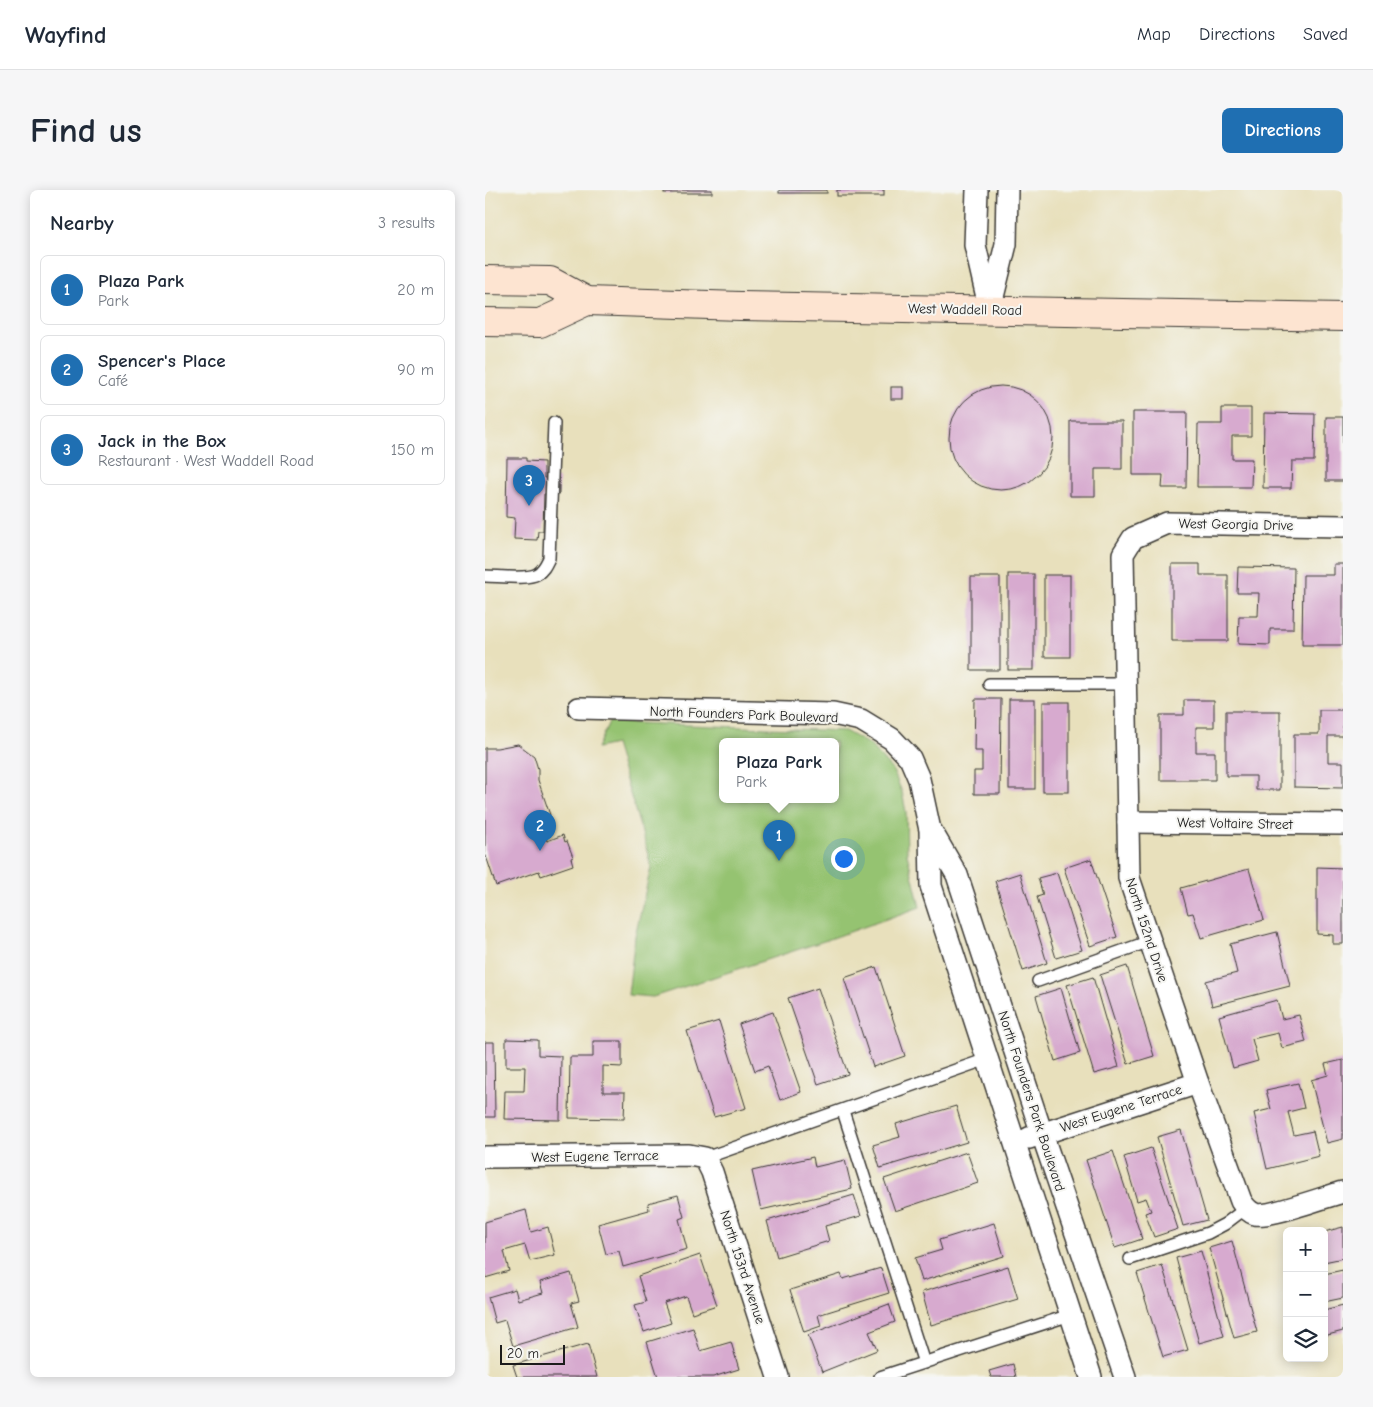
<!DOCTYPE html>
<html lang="en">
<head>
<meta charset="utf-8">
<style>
	body { margin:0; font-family:"Comic Neue",sans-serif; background:#f6f6f7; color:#1f2937 }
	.controls { position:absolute; right:15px; bottom:15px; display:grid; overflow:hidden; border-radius:8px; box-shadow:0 2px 12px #0003 }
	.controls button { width:45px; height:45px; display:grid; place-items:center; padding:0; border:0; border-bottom:1px solid #e0e1e3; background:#fff; color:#1f2937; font:25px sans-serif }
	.scale { position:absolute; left:15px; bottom:12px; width:65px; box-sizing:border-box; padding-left:5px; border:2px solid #1c1c1c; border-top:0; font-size:14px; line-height:18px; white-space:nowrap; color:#1c1c1c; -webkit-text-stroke:4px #f6f6f2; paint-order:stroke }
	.you { position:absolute; left:358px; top:668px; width:18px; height:18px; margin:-12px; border:4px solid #fff; border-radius:50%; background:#1a73e8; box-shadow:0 0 0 8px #1a73e833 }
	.badge { display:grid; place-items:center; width:32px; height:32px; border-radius:50%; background:#1f6fb2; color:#fff; font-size:16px; font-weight:700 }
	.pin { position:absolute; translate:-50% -41px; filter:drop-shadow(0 1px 2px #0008) }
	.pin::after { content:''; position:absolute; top:26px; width:18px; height:15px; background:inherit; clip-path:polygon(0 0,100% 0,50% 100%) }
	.popup { position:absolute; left:234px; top:548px; width:120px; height:65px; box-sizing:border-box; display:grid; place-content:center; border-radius:8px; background:#fff; filter:drop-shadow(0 1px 4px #0005); font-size:16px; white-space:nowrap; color:#747a83 }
	.popup b { font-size:19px; color:#1f2937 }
	.popup::after { content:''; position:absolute; left:50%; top:100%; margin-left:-10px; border:10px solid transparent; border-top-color:#fff }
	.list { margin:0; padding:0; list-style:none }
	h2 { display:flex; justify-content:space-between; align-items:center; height:65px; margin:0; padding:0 20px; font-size:21px }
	h2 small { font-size:16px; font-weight:400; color:#747a83 }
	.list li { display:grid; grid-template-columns:32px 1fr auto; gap:15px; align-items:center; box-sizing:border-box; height:70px; margin:0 10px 10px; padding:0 10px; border:1px solid #e0e1e3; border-radius:8px }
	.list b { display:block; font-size:19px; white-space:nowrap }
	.list p { margin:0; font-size:16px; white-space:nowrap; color:#747a83 }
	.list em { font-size:16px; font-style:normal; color:#747a83 }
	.icon { flex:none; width:28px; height:28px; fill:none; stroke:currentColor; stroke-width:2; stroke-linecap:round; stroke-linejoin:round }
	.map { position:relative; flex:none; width:858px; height:1187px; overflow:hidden; border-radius:8px }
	header { display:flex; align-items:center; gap:30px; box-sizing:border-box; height:70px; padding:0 25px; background:#fff; border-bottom:1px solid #e0e1e3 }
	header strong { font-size:24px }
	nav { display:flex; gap:28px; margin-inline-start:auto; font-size:18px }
	.intro { display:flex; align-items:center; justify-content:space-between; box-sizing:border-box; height:120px; padding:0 30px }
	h1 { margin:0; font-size:35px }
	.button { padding:12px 22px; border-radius:8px; background:#1f6fb2; color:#fff; font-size:18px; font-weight:700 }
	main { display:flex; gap:30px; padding:0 30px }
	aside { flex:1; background:#fff; border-radius:8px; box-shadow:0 2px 12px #0003 }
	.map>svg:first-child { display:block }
</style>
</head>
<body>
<header>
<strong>Wayfind</strong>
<nav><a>Map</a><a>Directions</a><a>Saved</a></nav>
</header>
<div class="intro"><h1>Find us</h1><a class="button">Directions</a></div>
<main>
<aside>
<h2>Nearby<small>3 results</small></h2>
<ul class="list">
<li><span class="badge">1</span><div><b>Plaza Park</b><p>Park</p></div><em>20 m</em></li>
<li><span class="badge">2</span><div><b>Spencer's Place</b><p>Café</p></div><em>90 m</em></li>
<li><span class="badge">3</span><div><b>Jack in the Box</b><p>Restaurant · West Waddell Road</p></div><em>150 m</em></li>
</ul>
</aside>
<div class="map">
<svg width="858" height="1187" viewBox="0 0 858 1187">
	<rect width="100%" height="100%" fill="#f6f6f2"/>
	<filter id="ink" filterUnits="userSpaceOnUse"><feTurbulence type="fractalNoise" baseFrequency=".02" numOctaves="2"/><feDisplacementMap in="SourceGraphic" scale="10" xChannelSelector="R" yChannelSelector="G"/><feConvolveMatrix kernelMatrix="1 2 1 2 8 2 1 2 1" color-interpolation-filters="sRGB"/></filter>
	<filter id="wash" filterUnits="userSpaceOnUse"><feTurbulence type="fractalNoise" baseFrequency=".0096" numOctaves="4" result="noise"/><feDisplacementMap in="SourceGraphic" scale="20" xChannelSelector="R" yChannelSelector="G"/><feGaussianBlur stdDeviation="1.12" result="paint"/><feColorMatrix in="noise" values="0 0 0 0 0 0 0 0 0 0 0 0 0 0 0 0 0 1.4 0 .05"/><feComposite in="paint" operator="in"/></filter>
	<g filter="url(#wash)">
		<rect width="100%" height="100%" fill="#e8e0bc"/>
		<path fill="#95c371" stroke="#587046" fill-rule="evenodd" d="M 124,532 L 360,541 L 385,555 L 408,581 L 417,602 L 421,622 L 422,664 L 435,717 L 342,750 L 168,807 L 143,805 L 150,746 L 166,677 L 160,653 L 130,554 L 112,558 ZM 238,552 L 350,552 L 350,610 L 238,610 Z"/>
		<g id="blocks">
			<g fill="#d7aacf">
				<rect x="179" y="0" width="48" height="3"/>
				<rect x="294" y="0" width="48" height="3"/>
				<rect x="352" y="0" width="47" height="6"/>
				<circle cx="516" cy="248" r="52"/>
				<rect x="406" y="197" width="12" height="12"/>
				<polygon points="737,218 766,218 766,246 747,246 747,269 767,269 766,297 712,297 713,234 737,234"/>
				<polygon points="648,222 702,222 701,298 677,298 678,285 648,285"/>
				<polygon points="779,223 830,224 829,271 807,271 806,298 778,298"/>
				<rect x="841" y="227" width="17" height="64"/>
				<polygon points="585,231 637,231 637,279 610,279 610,306 585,306"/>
				<polygon points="22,268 41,268 41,271 59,272 59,288 74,288 74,304 59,304 58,341 53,341 52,350 29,349 30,328 21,327"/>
				<polygon points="687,374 715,374 715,385 743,385 743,451 687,451"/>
				<polygon points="849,374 858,374 858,455 817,455 818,385 849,385"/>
				<polygon points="753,377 809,378 808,439 785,439 785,455 753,454 754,426 773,426 774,403 752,403"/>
				<rect x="523" y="384" width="26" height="96"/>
				<rect x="559" y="385" width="26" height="82"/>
				<rect x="486" y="387" width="29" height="93"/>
				<polygon points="490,509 516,509 515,604 489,604 489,581 497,581 497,561 489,561"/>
				<rect x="524" y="509" width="26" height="90"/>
				<polygon points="699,510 729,510 729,537 711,537 711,562 730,562 730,590 675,590 675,525 699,525"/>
				<rect x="558" y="512" width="26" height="90"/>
				<polygon points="834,520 858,520 858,546 843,546 843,572 858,572 858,598 809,597 809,544 834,544"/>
				<polygon points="741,521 795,521 795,600 771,600 771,586 741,586"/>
				<polygon points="33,554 49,566 53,579 53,590 65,625 53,630 62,651 78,645 80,652 82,651 88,667 86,668 88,675 56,686 54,681 11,696 0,663 0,558 12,558"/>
				<polygon points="606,669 632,747 605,756 579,678"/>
				<polygon points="832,677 858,678 858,754 848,754 848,745 832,744"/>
				<polygon points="764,679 779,730 716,748 708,723 703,724 696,698"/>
				<polygon points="535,683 562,773 538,781 510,691"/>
				<polygon points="572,683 597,760 571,768 552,707 558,705 553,688"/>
				<polygon points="792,742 805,796 727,816 721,791 752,783 745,754"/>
				<polygon points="642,776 669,866 643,874 615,785"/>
				<polygon points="391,777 420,866 388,877 359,788"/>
				<polygon points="608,787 634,877 609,884 582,795"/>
				<polygon points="333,798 363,884 333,894 303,808"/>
				<polygon points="576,798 595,863 570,871 551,806"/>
				<polygon points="792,810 797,829 814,825 821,852 797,858 793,843 767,849 773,871 748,878 734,826"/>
				<polygon points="288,822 316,902 295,910 283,876 270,881 254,834"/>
				<polygon points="234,831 261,918 229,927 202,841"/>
				<polygon points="21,849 53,850 53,865 76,866 75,930 19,929 20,901 39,901 40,877 21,877"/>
				<polygon points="108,851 137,851 137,877 118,876 118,902 140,902 139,929 84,928 85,867 108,867"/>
				<polygon points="0,852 9,852 10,927 0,927"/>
				<polygon points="858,870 858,949 842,953 826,890 843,885 840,874"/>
				<polygon points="813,893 819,918 803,922 809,945 828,941 834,966 782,979 769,923 786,919 781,900"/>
				<polygon points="471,916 482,952 395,978 388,955 415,947 411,934"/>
				<polygon points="696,940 722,1030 698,1036 672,947"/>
				<polygon points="666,958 693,1039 669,1047 660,1023 666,1021 661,1008 652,1011 639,967"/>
				<polygon points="628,961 657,1049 630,1058 601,970"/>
				<polygon points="482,962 493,993 410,1021 399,989"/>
				<polygon points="328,967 330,977 360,970 367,999 276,1020 267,981"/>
				<polygon points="193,1005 199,1027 194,1029 202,1059 138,1077 134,1061 121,1064 113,1034 164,1020 163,1013"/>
				<polygon points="369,1005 376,1026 340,1036 344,1051 292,1067 282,1031"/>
				<polygon points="41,1020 46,1042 63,1037 70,1065 45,1071 40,1055 19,1061 24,1081 0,1088 0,1032"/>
				<polygon points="509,1033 519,1066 437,1091 430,1068 457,1060 454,1050"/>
				<polygon points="858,1037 858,1068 839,1072 839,1042"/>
				<polygon points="747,1051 772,1142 749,1148 724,1058"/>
				<polygon points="716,1061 739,1146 714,1153 691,1068"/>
				<polygon points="215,1065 232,1115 207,1123 201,1106 179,1113 186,1133 159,1142 150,1115 161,1112 153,1086"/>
				<polygon points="677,1075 703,1160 678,1167 652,1083"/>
				<polygon points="523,1076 533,1109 446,1135 437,1102"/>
				<polygon points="396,1078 404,1103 333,1125 336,1136 319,1142 305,1100 356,1084 358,1089"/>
				<polygon points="858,1080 858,1108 839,1112 839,1084"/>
				<polygon points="86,1083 94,1111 86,1113 93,1137 28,1156 20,1130 10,1133 3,1107 30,1099 33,1110 58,1103 55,1092"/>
				<polygon points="404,1114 410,1132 384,1142 392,1160 337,1182 323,1145"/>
				<polygon points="858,1115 858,1141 839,1146 839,1120"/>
				<polygon points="208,1138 215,1161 246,1152 254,1179 228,1187 173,1187 162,1152"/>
				<polygon points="103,1154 112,1187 32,1187 28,1175"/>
				<polygon points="528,1174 531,1187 506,1187 504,1181"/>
			</g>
		</g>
	</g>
	<g filter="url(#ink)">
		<use href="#blocks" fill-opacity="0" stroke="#3b3934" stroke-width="1"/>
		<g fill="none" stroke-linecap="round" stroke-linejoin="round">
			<g stroke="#3b3934" stroke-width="14">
				<g id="service">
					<path d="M 0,386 C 13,386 42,390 52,384 C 59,380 61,374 64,368 L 69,233"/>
					<polyline points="504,494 641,494"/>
					<polyline points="553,791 665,751"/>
					<polyline points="358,921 439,1173"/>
					<polyline points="220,968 502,869"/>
					<polyline points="645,1069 723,1043 740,1034 761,1018"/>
					<polyline points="395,1187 585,1125"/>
				</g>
			</g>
			<g stroke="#3b3934" stroke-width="24">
				<g id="minor">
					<polyline points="492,0 490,55 504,116"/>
					<polyline points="505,119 521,54 522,0"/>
					<path d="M 858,336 L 682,333 L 648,348 L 638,364 L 644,688 L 713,893 L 756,1011 C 759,1016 764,1022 770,1024 C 783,1028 842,1006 858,1002"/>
					<polyline points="94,518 348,524 376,530 407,549 425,568 434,589 445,640 446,696 606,1187"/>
					<polyline points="643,632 858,634"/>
					<polyline points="447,642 472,685 557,944 640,1187"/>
					<polyline points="544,948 713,893"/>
					<polyline points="0,967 204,965 220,968 227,982 293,1187"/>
				</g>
			</g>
			<g stroke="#3b3934" stroke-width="30">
				<g id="secondary">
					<polyline points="0,90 65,91 102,111 255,116 858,127"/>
					<polyline points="0,132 55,133 102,111"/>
				</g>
			</g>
			<use href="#service" stroke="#fff" stroke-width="11"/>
			<use href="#minor" stroke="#fff" stroke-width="21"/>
			<use href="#secondary" stroke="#fde4d1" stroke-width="28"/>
		</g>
	</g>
	<g text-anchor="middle" stroke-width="4" stroke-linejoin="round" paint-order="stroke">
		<g font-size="14" fill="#1c1c1c" stroke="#f6f6f2">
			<text transform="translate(480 119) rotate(1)" y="5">West Waddell Road</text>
			<text transform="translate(751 334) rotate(1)" y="5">West Georgia Drive</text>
			<text transform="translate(259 524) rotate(2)" y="5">North Founders Park Boulevard</text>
			<text transform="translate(750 633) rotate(1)" y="5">West Voltaire Street</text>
			<text transform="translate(662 740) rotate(72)" y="5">North 152nd Drive</text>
			<text transform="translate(547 911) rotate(72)" y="5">North Founders Park Boulevard</text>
			<text transform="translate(636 918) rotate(-18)" y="5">West Eugene Terrace</text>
			<text transform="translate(110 966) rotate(-1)" y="5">West Eugene Terrace</text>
			<text transform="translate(258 1077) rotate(72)" y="5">North 153rd Avenue</text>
		</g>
	</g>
</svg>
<div class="controls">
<button>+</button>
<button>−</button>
<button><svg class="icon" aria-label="layers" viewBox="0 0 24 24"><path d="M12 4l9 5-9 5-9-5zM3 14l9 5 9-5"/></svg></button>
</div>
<div class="scale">20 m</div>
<div class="you"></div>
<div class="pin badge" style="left:294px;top:671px">1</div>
<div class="popup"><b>Plaza Park</b>Park</div>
<div class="pin badge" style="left:55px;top:661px">2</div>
<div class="pin badge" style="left:44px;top:316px">3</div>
</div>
</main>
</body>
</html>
